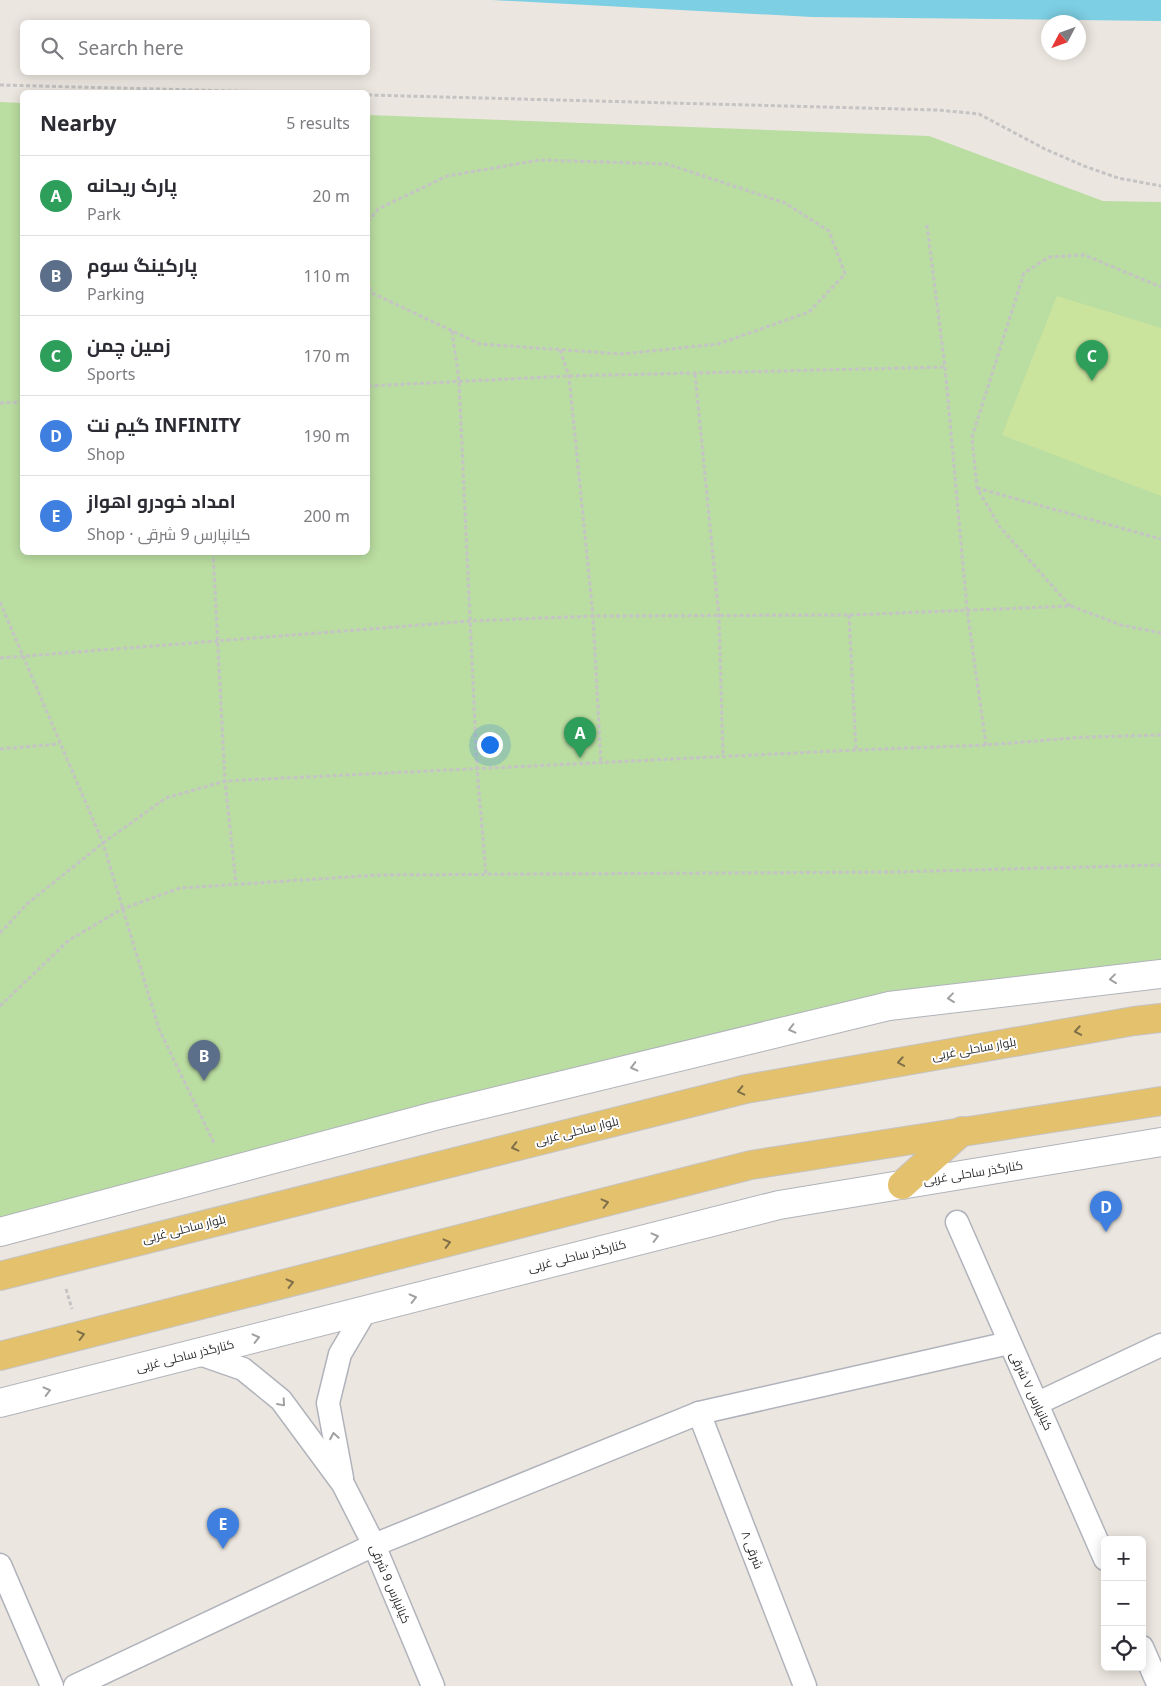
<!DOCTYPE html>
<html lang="en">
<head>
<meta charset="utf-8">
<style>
	body { margin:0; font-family:"Noto Sans",Cairo,sans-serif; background:#f7f7f7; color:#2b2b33 }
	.controls { position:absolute; right:15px; bottom:15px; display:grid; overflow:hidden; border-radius:8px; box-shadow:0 2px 12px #0003 }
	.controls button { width:45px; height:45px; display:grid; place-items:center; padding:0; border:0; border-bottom:1px solid #e1e1e2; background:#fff; color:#2b2b33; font:25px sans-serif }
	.compass { position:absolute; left:1041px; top:15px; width:45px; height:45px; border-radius:50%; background:#fff; box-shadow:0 2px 12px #0003; rotate:229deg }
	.you { position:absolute; left:489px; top:744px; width:18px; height:18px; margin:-12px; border:4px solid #fff; border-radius:50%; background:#1a73e8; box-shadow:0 0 0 8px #1a73e833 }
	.badge { display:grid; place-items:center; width:32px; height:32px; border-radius:50%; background:#4f75ea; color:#fff; font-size:16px; font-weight:700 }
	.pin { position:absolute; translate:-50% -41px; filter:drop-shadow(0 1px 2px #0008) }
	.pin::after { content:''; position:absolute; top:26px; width:18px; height:15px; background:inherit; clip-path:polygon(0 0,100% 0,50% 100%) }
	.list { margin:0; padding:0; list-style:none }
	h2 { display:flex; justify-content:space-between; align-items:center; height:65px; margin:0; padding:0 20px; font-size:21px }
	h2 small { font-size:16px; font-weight:400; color:#7c7c81 }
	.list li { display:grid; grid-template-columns:32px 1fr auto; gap:15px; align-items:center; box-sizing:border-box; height:80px; padding:0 20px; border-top:1px solid #e1e1e2 }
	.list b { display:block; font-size:19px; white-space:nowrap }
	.list p { margin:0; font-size:16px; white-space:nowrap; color:#7c7c81 }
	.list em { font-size:16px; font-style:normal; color:#7c7c81 }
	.icon { flex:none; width:28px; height:28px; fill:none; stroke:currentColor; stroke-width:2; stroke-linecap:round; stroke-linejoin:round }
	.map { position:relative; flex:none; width:1161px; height:1686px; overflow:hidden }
	.search { position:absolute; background:#fff; box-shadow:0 2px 12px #0003; left:20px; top:20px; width:350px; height:55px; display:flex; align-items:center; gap:12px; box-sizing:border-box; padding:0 18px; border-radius:8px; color:#7c7c81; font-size:19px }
	.panel { position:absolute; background:#fff; box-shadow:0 2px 12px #0003; left:20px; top:90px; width:350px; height:465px; border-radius:8px }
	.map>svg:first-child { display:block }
</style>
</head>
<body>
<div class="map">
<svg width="1161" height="1686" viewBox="0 0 1161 1686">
	<rect width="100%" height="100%" fill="#ece6e0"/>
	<polygon fill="#badda1" points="0,102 22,103 22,552 368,552 368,115 929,136 1103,201 1161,202 1161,964 741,1035 0,1243"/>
	<polygon fill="#cae49e" points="1057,296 1161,328 1161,496 1002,435"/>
	<polygon fill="#7dcfe4" points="492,0 1161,0 1161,21 812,17"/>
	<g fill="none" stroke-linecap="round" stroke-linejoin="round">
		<g stroke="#b0b3bb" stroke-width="25">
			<g id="street">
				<polyline points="957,1222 1105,1559"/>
				<polyline points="197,1353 243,1369 281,1400 343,1484 374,1545 433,1686"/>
				<polyline points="1038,1403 1161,1345"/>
				<polyline points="699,1413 805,1686"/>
				<polyline points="342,1478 328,1403 340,1354 366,1310"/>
				<polyline points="0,1565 52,1686"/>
				<polyline points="1142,1647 1159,1686"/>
				<polyline points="75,1686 374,1545 699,1413 1009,1343"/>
			</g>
		</g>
		<g stroke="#b0b3bb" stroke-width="30">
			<g id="secondary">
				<polyline points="0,1232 435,1116 889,1006 1161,974"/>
				<polyline points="0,1403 779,1205 1161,1142"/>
			</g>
		</g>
		<g stroke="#c4c4c4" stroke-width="30">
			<g id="primary">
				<polyline points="902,1185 962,1131"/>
				<polyline points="0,1276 746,1089 1134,1021 1161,1018"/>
				<polyline points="0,1356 751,1165 1161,1101"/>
			</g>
		</g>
		<g stroke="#c4c4c4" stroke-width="3" stroke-dasharray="4 2.5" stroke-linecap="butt">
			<polyline points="0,85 273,92"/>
			<polyline points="368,95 938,110 979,114 1045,149 1084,166 1118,178 1161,186"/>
			<polyline points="368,222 378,209 447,176 540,160 667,164 785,203 829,231 845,274 809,312 718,344 622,354 480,344 372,293 368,284"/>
			<polyline points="927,225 945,367 967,609 986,745"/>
			<polyline points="452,331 459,381 477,769 486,874"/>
			<polyline points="560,350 569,376 593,616 601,764"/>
			<polyline points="695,374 719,617 723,757"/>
			<polyline points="368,386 569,376 945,367"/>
			<polyline points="0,403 22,402"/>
			<polyline points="977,488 1161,539"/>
			<polyline points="213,552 225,781 236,884"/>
			<polyline points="0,602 103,843 159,1029 215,1145"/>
			<polyline points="1070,606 1000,527 977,488 972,437 1024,273 1049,257 1084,255 1161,287"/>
			<polyline points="849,615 856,750"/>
			<polyline points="0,658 471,621 593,616 849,615 1071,606 1121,625 1161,633"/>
			<polyline points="0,749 59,744"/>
			<polyline points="0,933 28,903 103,843 166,798 225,781 856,750 986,745 1086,737 1161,735"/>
			<polyline points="0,1006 69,940 122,909 180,888 378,875 894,872 1161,865"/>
			<polyline points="66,1289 72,1309"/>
		</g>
		<use href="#street" stroke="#fff" stroke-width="22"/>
		<use href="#secondary" stroke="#fff" stroke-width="28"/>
		<use href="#primary" stroke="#e4c16d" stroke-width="28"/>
	</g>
	<defs><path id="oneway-chevron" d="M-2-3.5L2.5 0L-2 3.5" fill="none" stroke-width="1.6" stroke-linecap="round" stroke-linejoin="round" transform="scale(1.25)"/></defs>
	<g stroke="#a0a0a0">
		<use href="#oneway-chevron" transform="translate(1113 979) rotate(173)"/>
		<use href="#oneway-chevron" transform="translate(951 998) rotate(173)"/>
		<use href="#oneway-chevron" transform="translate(792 1029) rotate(166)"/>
		<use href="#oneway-chevron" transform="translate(634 1067) rotate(166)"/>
		<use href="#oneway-chevron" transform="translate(655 1237) rotate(-14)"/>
		<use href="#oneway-chevron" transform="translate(413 1298) rotate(-14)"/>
		<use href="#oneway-chevron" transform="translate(256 1338) rotate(-14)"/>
		<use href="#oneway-chevron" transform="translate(47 1391) rotate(-14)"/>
		<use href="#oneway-chevron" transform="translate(282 1403) rotate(49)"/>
		<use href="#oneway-chevron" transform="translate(334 1436) rotate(-100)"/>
	</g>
	<g stroke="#7f6f49">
		<use href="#oneway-chevron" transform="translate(1078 1031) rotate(170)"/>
		<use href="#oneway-chevron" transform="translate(901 1062) rotate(170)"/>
		<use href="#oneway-chevron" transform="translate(741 1091) rotate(167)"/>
		<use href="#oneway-chevron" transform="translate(515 1147) rotate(166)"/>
		<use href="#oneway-chevron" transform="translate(605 1203) rotate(-14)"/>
		<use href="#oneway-chevron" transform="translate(447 1243) rotate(-14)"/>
		<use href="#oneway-chevron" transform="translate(290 1283) rotate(-14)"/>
		<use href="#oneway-chevron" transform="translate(81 1335) rotate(-14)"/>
	</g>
	<g text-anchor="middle" stroke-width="4" stroke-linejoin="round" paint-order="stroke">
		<g font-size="12" fill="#2c2c2c" stroke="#fff">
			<text transform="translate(974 1049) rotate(-10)" y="4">بلوار ساحلی غربی</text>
			<text transform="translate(577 1131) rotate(-14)" y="4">بلوار ساحلی غربی</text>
			<text transform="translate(973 1173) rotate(-9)" y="4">کنارگذر ساحلی غربی</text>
			<text transform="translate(184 1229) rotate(-14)" y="4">بلوار ساحلی غربی</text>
			<text transform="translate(577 1256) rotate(-14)" y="4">کنارگذر ساحلی غربی</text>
			<text transform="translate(185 1356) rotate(-14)" y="4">کنارگذر ساحلی غربی</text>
			<text transform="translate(1031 1391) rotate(65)" y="4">کیانپارس ۷ شرقی</text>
			<text transform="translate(752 1550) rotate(69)" y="4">۸ شرقی</text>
			<text transform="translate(390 1584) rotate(67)" y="4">کیانپارس 9 شرقی</text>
		</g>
	</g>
</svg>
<div class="controls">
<button>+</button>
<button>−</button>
<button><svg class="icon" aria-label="locate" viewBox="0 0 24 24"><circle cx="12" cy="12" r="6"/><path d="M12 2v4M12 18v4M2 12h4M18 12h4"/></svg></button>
</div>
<svg class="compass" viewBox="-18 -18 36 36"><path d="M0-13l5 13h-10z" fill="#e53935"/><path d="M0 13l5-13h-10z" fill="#7c7c81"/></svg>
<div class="you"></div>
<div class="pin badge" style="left:580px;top:758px;background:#2e9e5b">A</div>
<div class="pin badge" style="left:204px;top:1081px;background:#5c6f8a">B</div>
<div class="pin badge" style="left:1092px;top:381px;background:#2e9e5b">C</div>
<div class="pin badge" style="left:1106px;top:1232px;background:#3f7fe0">D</div>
<div class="pin badge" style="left:223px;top:1549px;background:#3f7fe0">E</div>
<div class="search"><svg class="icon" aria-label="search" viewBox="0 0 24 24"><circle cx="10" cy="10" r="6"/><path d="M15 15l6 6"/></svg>Search here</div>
<section class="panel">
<h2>Nearby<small>5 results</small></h2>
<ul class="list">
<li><span class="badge" style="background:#2e9e5b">A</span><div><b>پارک ریحانه</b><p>Park</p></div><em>20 m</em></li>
<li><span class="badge" style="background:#5c6f8a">B</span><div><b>پارکینگ سوم</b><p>Parking</p></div><em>110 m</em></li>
<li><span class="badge" style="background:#2e9e5b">C</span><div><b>زمین چمن</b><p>Sports</p></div><em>170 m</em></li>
<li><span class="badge" style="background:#3f7fe0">D</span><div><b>گیم نت INFINITY</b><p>Shop</p></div><em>190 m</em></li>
<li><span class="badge" style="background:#3f7fe0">E</span><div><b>امداد خودرو اهواز</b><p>Shop · کیانپارس 9 شرقی</p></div><em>200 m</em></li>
</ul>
</section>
</div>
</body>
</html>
